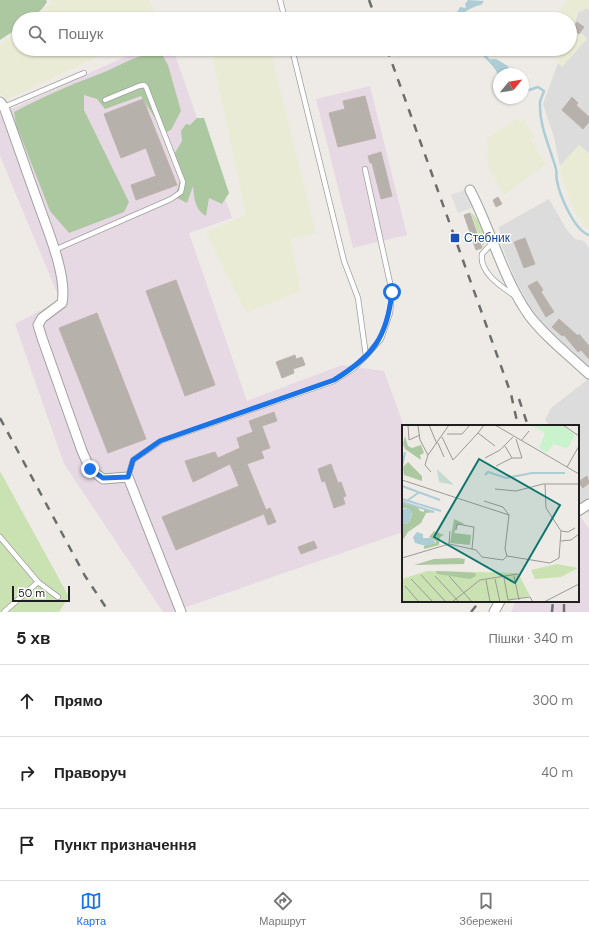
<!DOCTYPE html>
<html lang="uk">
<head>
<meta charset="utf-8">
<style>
	body { margin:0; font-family:"DM Sans",sans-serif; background:#f6f6f6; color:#222 }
	.compass { position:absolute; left:493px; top:68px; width:36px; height:36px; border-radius:50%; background:#fff; box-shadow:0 1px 3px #0004; rotate:60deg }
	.scale { position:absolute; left:12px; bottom:10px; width:58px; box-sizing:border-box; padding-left:4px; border:2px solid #1f1f1f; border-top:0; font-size:11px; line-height:14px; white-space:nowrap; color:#1f1f1f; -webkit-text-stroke:3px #fff; paint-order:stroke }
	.stop { position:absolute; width:12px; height:12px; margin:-9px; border:3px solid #1a73e8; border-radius:50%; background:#fff }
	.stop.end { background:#1a73e8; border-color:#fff; box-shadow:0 1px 4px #0008 }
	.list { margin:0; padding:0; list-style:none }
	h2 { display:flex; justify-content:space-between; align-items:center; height:52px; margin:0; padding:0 16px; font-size:17px }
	h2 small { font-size:13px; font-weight:400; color:#767676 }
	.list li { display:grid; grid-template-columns:26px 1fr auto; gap:12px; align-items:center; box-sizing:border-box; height:72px; padding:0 16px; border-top:1px solid #e0e0e0 }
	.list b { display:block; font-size:15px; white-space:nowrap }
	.list em { font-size:13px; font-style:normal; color:#767676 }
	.icon { flex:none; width:22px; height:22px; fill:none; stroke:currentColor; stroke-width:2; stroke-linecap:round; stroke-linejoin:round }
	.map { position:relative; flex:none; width:589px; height:612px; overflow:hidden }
	.search { position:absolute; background:#fff; box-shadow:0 1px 3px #0004; left:12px; right:12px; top:12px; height:44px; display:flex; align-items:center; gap:10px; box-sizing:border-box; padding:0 14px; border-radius:22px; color:#767676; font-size:15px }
	.sheet { height:268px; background:#fff }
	nav { display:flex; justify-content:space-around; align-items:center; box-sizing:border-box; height:56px; border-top:1px solid #e0e0e0; background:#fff; font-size:11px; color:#767676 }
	nav a { display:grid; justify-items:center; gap:2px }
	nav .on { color:#1a73e8 }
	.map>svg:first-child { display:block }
</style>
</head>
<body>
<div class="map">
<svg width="589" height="612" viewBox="0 0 589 612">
	<rect width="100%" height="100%" fill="#eeebe6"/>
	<g fill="#dddcdc">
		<polygon points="586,8 589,10 589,153 579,145 560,166 554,137 543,104 558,63 562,66 587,38 573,27 579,11"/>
		<polygon points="549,199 567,230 575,239 584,241 589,248 589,368 538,322 515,279 502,246 499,227"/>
		<polygon points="589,375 589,514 578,499 578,426 550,426 545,420 551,408 586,381"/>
	</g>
	<g fill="#e7d9e4">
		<polygon points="142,49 173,49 232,218 189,233 247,401 342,365 384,371 404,426 403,532 172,612 163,612 64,464 15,324 60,300 0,156 0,114"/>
		<polygon points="370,86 407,235 353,248 316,99"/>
		<polygon points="581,517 589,529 589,612 511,612 516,601 578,601 578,519"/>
	</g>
	<g fill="#e9ebd4">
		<polygon points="51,0 149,0 158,19 33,19 52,3"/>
		<polygon points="567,0 589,0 589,10 586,8 582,12 579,11 573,27 587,39 562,67 558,63 556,49 570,49 570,19 555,19"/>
		<polygon points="15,35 19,39 19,49 28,49 36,57 45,49 113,49 6,100 0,92 0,44"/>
		<polygon points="211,49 270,49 316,233 290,239 301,291 246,313 206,232 246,215"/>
		<polygon points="518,118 520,122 524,120 535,138 531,140 546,164 504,195 488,166 487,138"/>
		<polygon points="579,145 589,153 589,229 584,226 575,212 562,179 560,166"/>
	</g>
	<g fill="#cae2b2">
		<path d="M 471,213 C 480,218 488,238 483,248 Z"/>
		<polygon points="0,471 69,597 59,612 0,612"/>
	</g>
	<g fill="#acc8a0">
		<path d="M 0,0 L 46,0 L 47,2 C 40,13 32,19 19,19 L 19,35 L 15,30 L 0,40 Z"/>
		<path d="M 145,55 L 163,56 L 168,65 L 181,111 L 171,130 L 164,133 L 141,96 L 105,109 L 97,99 L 84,95 L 84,110 L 129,202 L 124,212 L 69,233 L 50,211 L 16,124 L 14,112 C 41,98 69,85 97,75 C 114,69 128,59 145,55 Z"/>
		<path d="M 197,118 L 204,118 L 229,193 L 222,204 L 209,198 L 206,216 C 195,210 194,198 193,186 L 187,203 L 175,197 L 182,174 L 173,156 L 182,141 L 181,131 L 186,124 L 190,125 Z"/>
	</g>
	<polygon fill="#dfdfdf" points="467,189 474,207 458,213 451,195"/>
	<g fill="#accdd6">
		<path d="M 468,0 L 484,1 L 481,5 C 474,6 463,12 460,17 L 455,16 L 460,7 L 466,8 L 465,4 Z"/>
		<polygon points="490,59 496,59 508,66 510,74 499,74 499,77"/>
	</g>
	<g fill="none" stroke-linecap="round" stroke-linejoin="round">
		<g stroke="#accdd6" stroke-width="2.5">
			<polyline points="454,19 458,15"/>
			<polyline points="473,49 485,56 496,68"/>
			<path d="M 523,89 L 529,90 L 538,87 L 544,91 C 543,95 540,99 540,103 C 539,126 550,147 556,169 C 557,173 556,177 557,181 C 560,196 574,230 589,235"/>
		</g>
	</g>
	<g fill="#b7b1ac" stroke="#beb3aa">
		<polygon points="577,22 584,27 579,34 572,29"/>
		<polygon points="365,96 376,138 338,147 329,113 345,109 343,101"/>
		<polygon points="572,97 578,103 576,105 589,117 589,122 583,129 562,110"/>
		<polygon points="143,99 177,185 136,200 131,185 156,176 146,148 121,158 104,114"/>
		<polygon points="381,152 392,196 381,199 372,163 370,163 368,156"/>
		<polygon points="498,197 502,204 496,207 493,200"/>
		<polygon points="470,213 482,248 476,250 464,215"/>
		<polygon points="525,238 535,264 524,268 514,242"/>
		<polygon points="176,280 215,385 185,396 146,291"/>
		<polygon points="537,281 543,290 541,292 554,312 546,317 528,286"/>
		<polygon points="97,313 146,439 108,453 59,328"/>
		<polygon points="559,319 578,336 579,334 589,346 589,359 581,350 578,352 564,335 562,336 552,327"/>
		<polygon points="295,355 296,359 302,357 305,365 293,369 294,373 282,378 276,362"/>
		<polygon points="274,412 277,421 262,426 270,448 261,451 264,458 247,464 266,510 270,508 276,522 268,525 264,514 176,550 162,517 239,486 230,464 193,482 185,461 215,452 218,458 240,448 237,438 253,432 249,421"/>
		<polygon points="331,464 338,483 341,482 346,496 343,497 345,504 334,508 325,481 322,482 318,469"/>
		<polygon points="587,476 589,483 583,488 578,482"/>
		<polygon points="314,541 317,548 301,554 298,547"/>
	</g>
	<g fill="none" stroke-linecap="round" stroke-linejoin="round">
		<g stroke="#a0a0a0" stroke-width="6">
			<g id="lane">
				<polyline points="280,0 285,19"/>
				<polyline points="4,107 84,73"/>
				<polyline points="365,169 392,292 390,313 381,339 366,356"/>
				<path d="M 493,242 L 482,254 C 479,273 502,287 515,296"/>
				<polyline points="56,252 59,248 171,199 181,192 183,182 146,87 144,85 139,86 105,100"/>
				<polyline points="128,477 133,460 161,441 334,381 354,368 366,356 358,298 344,261 292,49"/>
				<polyline points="0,537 38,582 58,597"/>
				<polyline points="4,612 38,582"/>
			</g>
		</g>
		<g stroke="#a0a0a0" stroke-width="11">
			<g id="street">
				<path d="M 0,102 L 4,107 C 15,137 25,167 36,197 C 45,224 68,275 62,303 L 42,318 L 38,325 L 42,338 L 82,451 L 90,469 L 103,479 L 128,477 L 181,612"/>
				<path d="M 470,190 C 491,230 502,276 528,314 C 544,336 569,355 589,374"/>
				<polyline points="578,511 589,504"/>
				<polyline points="494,612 500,601"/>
			</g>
		</g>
		<use href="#lane" stroke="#fff" stroke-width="4.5"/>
		<use href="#street" stroke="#fff" stroke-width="9"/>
		<g stroke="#6d6d6d" stroke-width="2.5" stroke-dasharray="8 8" stroke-linecap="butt">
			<polyline points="369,0 376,19"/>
			<polyline points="387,49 511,394 518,426"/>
			<polyline points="519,399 528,426"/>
			<polyline points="0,418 85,576 109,612"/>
			<polyline points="471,612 480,601"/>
			<polyline points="552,612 553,601"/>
			<polyline points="564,612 564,601"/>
		</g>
	</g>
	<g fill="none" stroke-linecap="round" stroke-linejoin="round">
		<path stroke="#1a73e8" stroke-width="5" d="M 90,469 L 103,478 L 128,477 L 133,460 L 160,441 L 334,380 C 373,356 387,338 392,292"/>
	</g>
	<rect fill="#1a4fb4" stroke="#fff" stroke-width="1.5" x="450" y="233" width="10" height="10" rx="2"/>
	<g text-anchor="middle" stroke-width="3" stroke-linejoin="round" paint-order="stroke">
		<g font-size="12" fill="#164399" stroke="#fff" text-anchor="start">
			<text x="464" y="242">Стебник</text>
		</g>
	</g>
	<g transform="translate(402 425)">
		<rect width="177" height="177" fill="#eeebe6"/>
		<path d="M 155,139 L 176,143 L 159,152 L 133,154 L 129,145 ZM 25,146 L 116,148 L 128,171 L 101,177 L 0,177 L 0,154 Z" fill="#cae2b2"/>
		<path d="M 3,11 L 6,21 L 10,23 L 19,20 L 22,28 L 18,30 L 19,35 L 3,24 L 1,19 ZM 6,37 L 20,51 L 20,56 L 2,50 L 1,42 ZM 0,76 L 15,81 L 18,86 L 22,87 L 22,84 L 33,87 L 24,88 L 19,98 L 6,107 L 0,116 L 0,99 L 7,98 L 10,89 L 5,83 L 0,83 ZM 52,94 L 63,99 L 56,100 L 52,108 L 69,110 L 68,120 L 48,118 ZM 32,106 L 42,110 L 38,112 L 37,120 L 22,124 L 22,121 L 34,118 L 34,116 L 27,112 ZM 56,133 L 63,134 L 62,139 L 12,140 L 32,134 ZM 34,146 L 59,147 L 73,148 L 74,151 L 68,154 L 35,149 Z" fill="#acc8a0"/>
		<path d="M 35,45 L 36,45 L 52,60 L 37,57 Z" fill="#c5dad0"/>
		<path d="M 130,0 L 160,0 L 173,10 L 165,24 L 152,19 L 144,28 L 137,23 L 143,8 Z" fill="#c9f3cc"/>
		<path d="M 7,83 L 10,87 L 7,98 L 0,99 L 0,84 ZM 15,107 L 21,109 L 21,113 L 30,113 L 34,118 L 24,121 L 13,118 L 11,112 Z" fill="#accdd6"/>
		<path fill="none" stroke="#accdd6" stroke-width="2" d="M 0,42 L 3,27M 83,50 L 86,47 L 104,53 L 130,48 L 163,48M 0,61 L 38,75M 0,74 L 39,86M 6,75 L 16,68M 0,77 L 32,87"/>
		<path fill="none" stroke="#9b9996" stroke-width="1" d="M 6,0 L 7,15 L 18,10M 27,0 L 35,19M 82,0 L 76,8 L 93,21M 93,0 L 177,49M 161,0 L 177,11M 16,1 L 18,15 L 26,30M 45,9 L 60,9 L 68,0M 40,12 L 51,35 L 76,8M 119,16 L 127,6M 36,18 L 42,32M 103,21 L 110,33M 83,33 L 98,25 L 111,12M 94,41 L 110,33 L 120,33 L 114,14M 165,42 L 177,21M 29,47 L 23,40 L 26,30 L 47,0M 0,55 L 107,90 L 103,124 L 105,131M 93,64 L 114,66 L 141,59 L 177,59M 82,76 L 101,82 L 107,90M 54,105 L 55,99 L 72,102 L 70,124M 159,106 L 166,107 L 173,103M 159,116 L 169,115 L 177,109M 47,119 L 48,106M 105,131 L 148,138 L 157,133 L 159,106 L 144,83 L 143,59M 0,133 L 47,119 L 74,125 L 80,132 L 101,135 L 105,131M 19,150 L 44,177M 33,151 L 57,177M 47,151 L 70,177M 112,151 L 117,175M 102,153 L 106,175 L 128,172 L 131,177M 9,154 L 31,177M 93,154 L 98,177M 84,155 L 88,177M 3,161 L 17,177M 50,177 L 78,155 L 116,149M 142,177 L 177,159"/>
		<path fill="#0f766e" fill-opacity="0.15" stroke="#0f766e" stroke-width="2" d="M 77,34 L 158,80 L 113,158 L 32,112 Z"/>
		<rect width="177" height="177" fill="none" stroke="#1f1f1f" stroke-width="2"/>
	</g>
</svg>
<svg class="compass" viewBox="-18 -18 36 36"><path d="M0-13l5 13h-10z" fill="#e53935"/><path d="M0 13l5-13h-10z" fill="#767676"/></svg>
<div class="scale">50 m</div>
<div class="stop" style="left:392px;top:292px"></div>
<div class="stop end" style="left:90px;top:469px"></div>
<div class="search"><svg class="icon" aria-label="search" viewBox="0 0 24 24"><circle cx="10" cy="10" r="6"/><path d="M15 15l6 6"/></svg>Пошук</div>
</div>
<section class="sheet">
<h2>5 хв<small>Пішки · 340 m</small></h2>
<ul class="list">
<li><svg class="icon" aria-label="ahead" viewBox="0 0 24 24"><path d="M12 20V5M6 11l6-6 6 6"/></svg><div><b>Прямо</b></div><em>300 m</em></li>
<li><svg class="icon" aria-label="right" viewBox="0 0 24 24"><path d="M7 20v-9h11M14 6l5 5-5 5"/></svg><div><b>Праворуч</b></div><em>40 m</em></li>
<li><svg class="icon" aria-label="arrive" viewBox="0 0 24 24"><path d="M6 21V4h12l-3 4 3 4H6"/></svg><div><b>Пункт призначення</b></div></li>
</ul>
</section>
<nav>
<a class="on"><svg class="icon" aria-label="map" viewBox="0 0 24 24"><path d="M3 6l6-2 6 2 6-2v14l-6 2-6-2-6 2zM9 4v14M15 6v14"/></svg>Карта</a>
<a><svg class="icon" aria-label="directions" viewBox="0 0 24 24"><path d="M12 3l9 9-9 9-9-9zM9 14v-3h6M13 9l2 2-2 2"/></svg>Маршрут</a>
<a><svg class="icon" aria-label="saved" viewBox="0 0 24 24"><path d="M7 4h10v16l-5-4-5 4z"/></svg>Збережені</a>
</nav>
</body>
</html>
